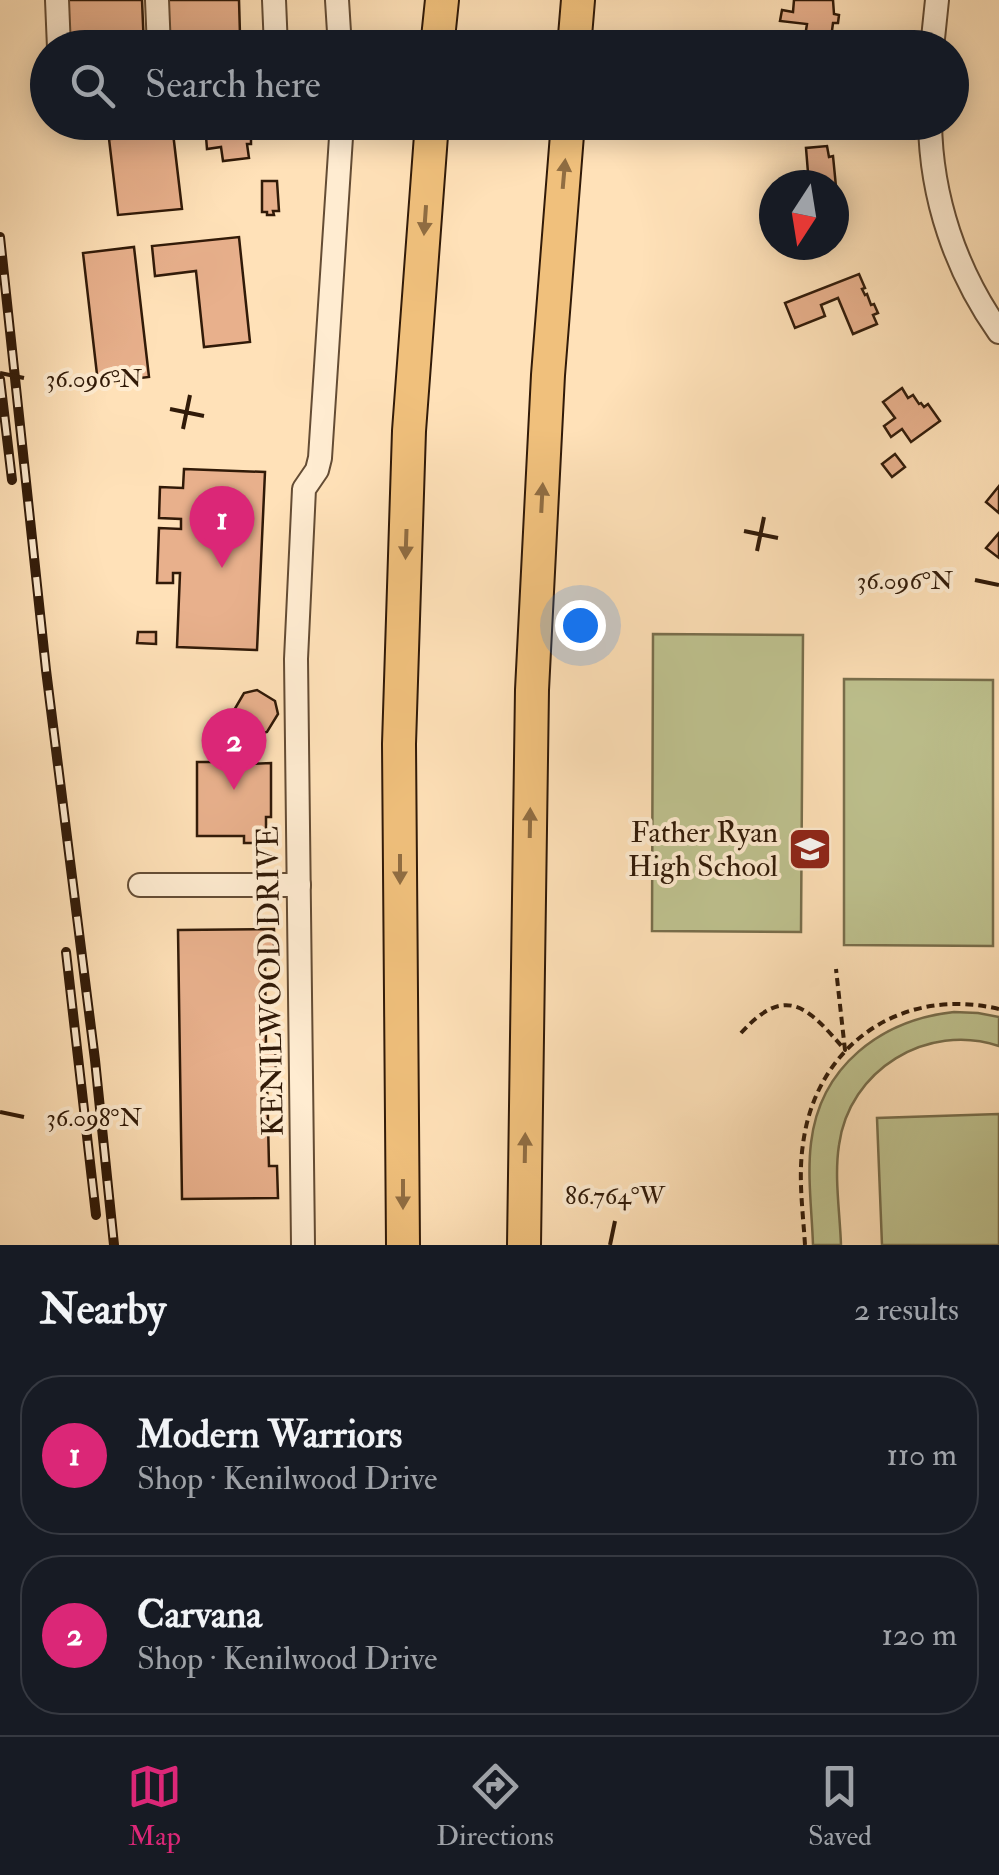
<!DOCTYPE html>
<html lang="en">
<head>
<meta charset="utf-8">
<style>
	body { margin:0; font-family:"IM FELL Double Pica",serif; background:#20242c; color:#f1f3f6 }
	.compass { position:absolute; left:759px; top:170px; width:90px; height:90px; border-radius:50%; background:#171b24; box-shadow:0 5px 25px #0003; rotate:192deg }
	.you { position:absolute; left:580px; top:625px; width:35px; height:35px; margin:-25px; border:8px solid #fff; border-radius:50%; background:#1a73e8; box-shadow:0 0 0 15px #1a73e833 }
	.badge { display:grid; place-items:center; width:65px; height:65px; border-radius:50%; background:#db2777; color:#fff; font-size:32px; font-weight:700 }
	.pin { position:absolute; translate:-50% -82px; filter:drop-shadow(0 2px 5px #0008) }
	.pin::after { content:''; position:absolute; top:52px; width:35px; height:30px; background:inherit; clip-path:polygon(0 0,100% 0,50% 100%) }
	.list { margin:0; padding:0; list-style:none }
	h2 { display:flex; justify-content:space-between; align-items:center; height:130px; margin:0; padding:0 40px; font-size:42px }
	h2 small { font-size:32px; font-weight:400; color:#9ea1a6 }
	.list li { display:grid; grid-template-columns:65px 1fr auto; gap:30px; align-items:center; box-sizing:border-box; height:160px; margin:0 20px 20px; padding:0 20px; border:2px solid #363941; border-radius:40px }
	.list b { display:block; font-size:38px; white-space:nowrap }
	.list p { margin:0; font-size:32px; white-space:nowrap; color:#9ea1a6 }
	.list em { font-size:32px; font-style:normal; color:#9ea1a6 }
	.icon { flex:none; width:55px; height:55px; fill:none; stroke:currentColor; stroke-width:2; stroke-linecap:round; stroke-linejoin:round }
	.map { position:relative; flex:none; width:999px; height:1245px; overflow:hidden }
	.search { position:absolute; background:#171b24; box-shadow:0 5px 25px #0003; left:30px; right:30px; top:30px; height:110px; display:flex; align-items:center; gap:25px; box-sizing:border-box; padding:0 35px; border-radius:55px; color:#9ea1a6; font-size:38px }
	.sheet { height:490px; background:#171b24 }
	nav { display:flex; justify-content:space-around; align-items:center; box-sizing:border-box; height:140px; border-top:2px solid #363941; background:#171b24; font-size:28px; color:#9ea1a6 }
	nav a { display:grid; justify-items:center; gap:5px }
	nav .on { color:#db2777 }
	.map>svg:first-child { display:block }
</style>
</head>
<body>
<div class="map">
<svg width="999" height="1245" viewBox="0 0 999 1245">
	<rect width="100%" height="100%" fill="#ffe1b8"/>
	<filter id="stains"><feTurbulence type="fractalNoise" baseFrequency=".002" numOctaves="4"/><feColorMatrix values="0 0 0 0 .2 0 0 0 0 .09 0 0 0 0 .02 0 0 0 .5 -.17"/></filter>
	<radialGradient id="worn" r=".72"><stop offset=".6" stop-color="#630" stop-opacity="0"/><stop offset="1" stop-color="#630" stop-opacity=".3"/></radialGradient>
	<g fill="#bfc390" stroke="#786e4c" stroke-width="2.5">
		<polygon points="653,634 803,635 801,932 652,931"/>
		<polygon points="844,679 993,680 993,946 844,945"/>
		<path d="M 954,1012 L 978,1013 L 999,1017 L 999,1046 C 927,1022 849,1070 839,1145 C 834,1177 840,1213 841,1245 L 813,1245 C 812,1212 807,1176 811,1143 C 820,1066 881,1020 954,1012 Z"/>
		<polygon points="999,1114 999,1245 882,1245 877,1118"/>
	</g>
	<g fill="#e8b08c" stroke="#311a08" stroke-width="2.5">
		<polygon points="68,0 142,0 144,48 69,48"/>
		<polygon points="168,0 239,0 240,35 169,38"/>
		<polygon points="794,0 833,0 834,14 839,15 838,23 833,23 830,46 804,43 807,24 780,21 782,10 793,12"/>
		<polygon points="244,122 246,137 251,136 251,144 247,144 249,158 223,161 221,147 207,149 205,124"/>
		<polygon points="157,126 158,135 173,133 182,209 118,215 109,139 126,138 125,129"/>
		<polygon points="827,146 829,157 833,156 837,197 834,198 834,185 809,185 806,148"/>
		<polygon points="262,181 277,181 279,211 273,211 274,215 267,215 267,212 262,212"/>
		<polygon points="239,237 250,342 204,347 196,271 155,276 152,246"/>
		<polygon points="134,247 149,377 98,383 83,253"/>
		<polygon points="859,274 865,288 862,289 865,295 867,294 871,305 874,304 878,313 873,315 877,324 853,334 838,298 821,305 825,316 795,328 785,303"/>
		<polygon points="902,388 908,398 913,395 919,404 921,403 924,407 928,404 940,421 911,442 902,429 891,437 884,426 895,418 883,402"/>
		<polygon points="895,454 905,467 892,477 882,464"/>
		<polygon points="184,469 265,472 257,650 177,647 180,573 173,573 173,583 157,583 159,528 181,529 181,519 159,518 160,487 183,488"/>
		<polygon points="999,486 999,513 986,502"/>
		<polygon points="999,533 999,558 986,548"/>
		<polygon points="138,632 156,632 156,644 137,643"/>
		<polygon points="257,690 275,701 278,714 267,732 255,735 243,754 244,764 271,763 271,817 266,817 266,843 244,843 244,836 197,836 197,762 220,762 220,749 236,723 233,712 244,693"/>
		<polygon points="274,929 274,959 265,959 266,1048 275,1048 276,1078 267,1078 269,1166 277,1166 278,1198 182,1199 178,930"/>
	</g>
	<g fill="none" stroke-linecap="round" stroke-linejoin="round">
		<g stroke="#644c34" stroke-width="26">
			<g id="minor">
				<polyline points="57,0 59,48"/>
				<polyline points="157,0 159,48"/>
				<polyline points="274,0 276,48"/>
				<polyline points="337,0 340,48"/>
				<polyline points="932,48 937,0"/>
				<path d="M 930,122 C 931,198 956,271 999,332"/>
				<polyline points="140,885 299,885"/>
				<polyline points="303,1245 296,659 304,489 317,470 320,458 342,122"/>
			</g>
		</g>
		<g stroke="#311a08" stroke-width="36">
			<g id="highway">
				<polyline points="437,48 442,0"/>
				<polyline points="574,48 578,0"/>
				<polyline points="403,1245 399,744 409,431 432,122"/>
				<polyline points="524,1245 532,690 548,375 568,122"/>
			</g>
		</g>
		<g stroke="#311a08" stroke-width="4" stroke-dasharray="8 5" stroke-linecap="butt">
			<path d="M 741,1033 C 787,982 809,1009 845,1050 L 836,969"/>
			<path d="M 805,1245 C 803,1212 798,1177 803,1144 C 816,1044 902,986 999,1009"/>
		</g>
		<use href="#minor" stroke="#ffecd1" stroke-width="22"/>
		<use href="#highway" stroke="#f0c07c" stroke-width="32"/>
		<g stroke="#311a08" stroke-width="10">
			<g id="rail">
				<polyline points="0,237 46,670 95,1060 114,1245"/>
				<polyline points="0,379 12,480"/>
				<polyline points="66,952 96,1215"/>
			</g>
		</g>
		<use href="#rail" stroke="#ffecd1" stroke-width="6" stroke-dasharray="19" stroke-linecap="butt"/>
	</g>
	<defs><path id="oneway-solid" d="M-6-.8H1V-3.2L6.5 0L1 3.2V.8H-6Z" transform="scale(2.5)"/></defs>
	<g fill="#906d42">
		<use href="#oneway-solid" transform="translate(564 174) rotate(-85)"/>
		<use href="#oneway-solid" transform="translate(425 220) rotate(94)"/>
		<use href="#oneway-solid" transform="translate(542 498) rotate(-87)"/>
		<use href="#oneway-solid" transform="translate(406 544) rotate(92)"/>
		<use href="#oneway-solid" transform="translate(530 823) rotate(-89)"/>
		<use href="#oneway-solid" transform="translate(400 869) rotate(90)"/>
		<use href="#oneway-solid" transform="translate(525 1148) rotate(-89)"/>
		<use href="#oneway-solid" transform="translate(403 1194) rotate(90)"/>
	</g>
	<path fill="none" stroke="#311a08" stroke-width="4" d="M 0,373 L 24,378M 170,409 L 204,416M 183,429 L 190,395M 744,531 L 778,538M 757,551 L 764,517M 975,580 L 999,585M 0,1112 L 24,1117M 610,1245 L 615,1221"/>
	<defs>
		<g id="university-square" transform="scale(2.25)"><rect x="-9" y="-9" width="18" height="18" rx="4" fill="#8f2418" stroke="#ffecd1"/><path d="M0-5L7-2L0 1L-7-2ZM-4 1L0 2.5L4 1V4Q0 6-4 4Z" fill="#fff"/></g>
	</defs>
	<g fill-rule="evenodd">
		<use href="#university-square" x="810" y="849"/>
	</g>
	<g text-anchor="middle" stroke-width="8" stroke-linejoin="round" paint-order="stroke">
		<g font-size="30" fill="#311a08" stroke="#ffecd1" text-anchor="end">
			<text x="778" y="842">Father Ryan<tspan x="778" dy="34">High School</tspan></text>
		</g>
		<g font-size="30" fill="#311a08" stroke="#ffecd1">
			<text transform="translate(270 981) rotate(-91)" y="10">KENILWOOD DRIVE</text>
		</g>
	</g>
	<g font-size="25" text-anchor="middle" fill="#311a08" stroke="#ffecd1" stroke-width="8" stroke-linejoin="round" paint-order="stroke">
		<text x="94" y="387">36.096°N</text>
		<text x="905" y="589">36.096°N</text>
		<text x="94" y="1126">36.098°N</text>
		<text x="615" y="1204">86.764°W</text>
	</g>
	<rect width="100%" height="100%" filter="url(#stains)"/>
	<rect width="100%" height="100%" fill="url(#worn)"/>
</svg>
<svg class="compass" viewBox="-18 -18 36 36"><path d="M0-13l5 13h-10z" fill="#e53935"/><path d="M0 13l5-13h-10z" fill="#9ea1a6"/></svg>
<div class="you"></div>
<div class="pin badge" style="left:222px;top:568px">1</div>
<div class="pin badge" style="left:234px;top:790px">2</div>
<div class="search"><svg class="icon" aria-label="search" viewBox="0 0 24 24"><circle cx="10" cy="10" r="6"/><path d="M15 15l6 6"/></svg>Search here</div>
</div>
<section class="sheet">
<h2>Nearby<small>2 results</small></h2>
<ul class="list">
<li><span class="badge">1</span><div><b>Modern Warriors</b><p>Shop · Kenilwood Drive</p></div><em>110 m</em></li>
<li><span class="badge">2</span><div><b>Carvana</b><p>Shop · Kenilwood Drive</p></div><em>120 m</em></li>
</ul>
</section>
<nav>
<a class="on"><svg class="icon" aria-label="map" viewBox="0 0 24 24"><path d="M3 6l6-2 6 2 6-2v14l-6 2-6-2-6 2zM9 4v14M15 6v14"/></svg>Map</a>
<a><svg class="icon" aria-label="directions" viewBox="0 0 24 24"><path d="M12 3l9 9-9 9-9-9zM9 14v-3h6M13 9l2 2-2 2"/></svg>Directions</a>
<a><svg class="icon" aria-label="saved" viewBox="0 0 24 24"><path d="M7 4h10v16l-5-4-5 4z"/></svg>Saved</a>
</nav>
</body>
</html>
